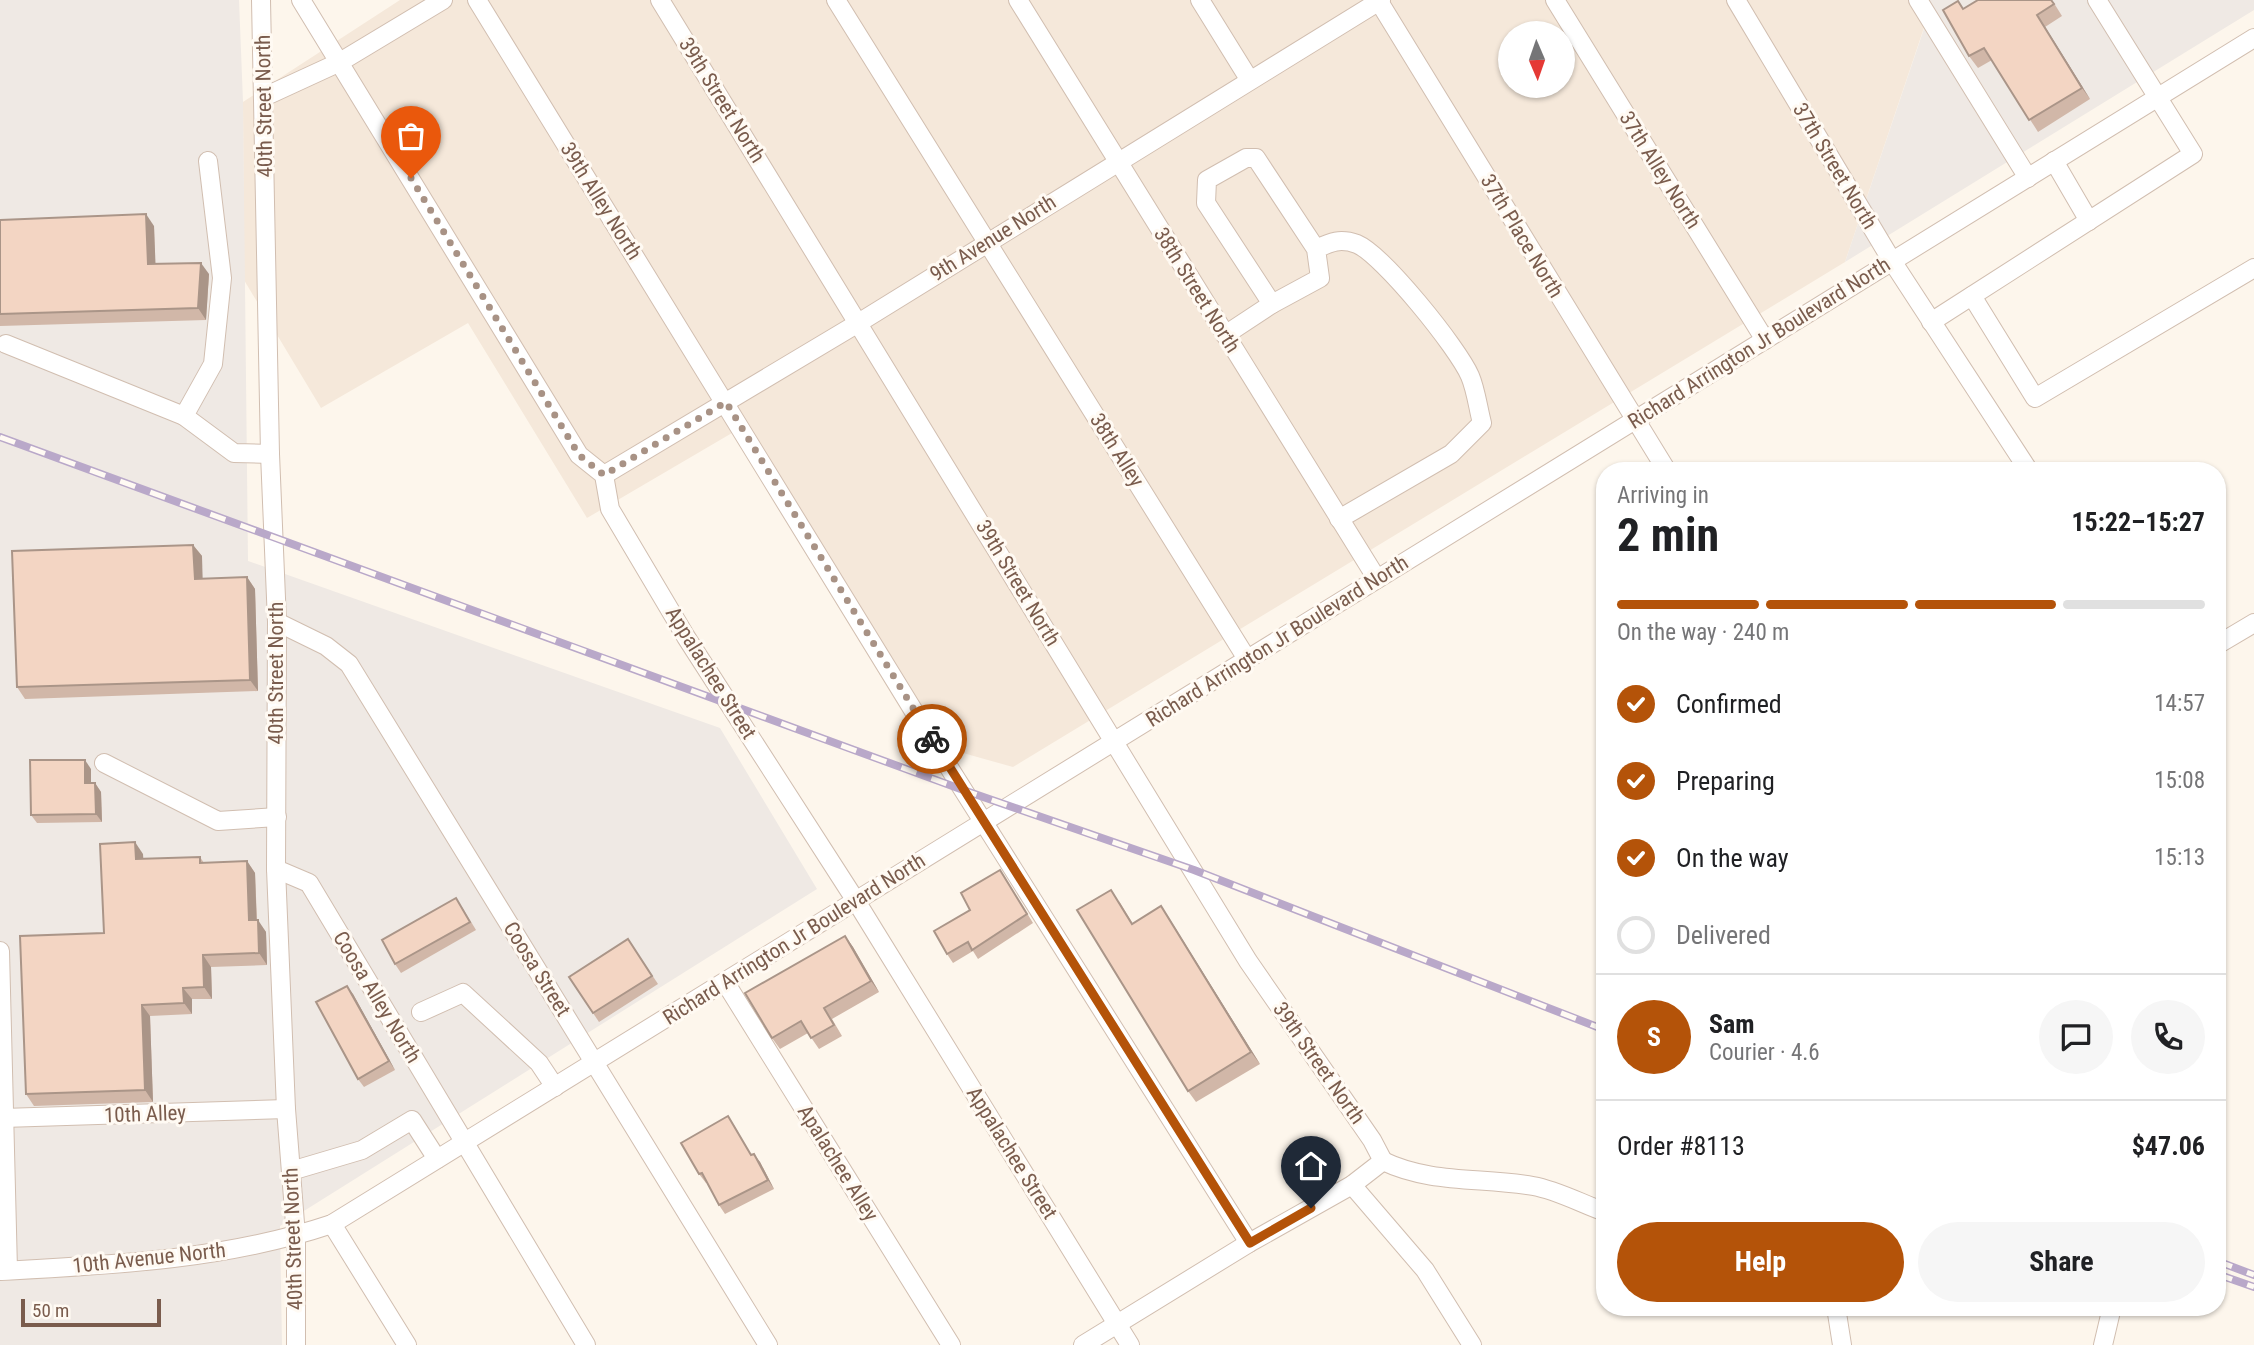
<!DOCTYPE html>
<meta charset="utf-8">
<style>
:root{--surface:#fff;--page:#f6f6f6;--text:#202124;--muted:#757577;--line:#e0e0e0;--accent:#b45309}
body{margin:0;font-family:"Roboto Condensed",sans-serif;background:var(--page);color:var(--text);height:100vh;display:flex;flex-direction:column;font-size:26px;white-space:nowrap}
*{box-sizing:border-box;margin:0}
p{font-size:23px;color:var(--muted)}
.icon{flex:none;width:38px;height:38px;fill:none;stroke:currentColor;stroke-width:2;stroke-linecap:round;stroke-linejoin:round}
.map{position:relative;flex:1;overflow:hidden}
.sheet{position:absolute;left:1596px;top:462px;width:630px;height:854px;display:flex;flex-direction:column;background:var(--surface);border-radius:28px;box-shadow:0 2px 5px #0004}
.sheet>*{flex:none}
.needle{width:46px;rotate:178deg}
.buttons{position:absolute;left:1498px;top:21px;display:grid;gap:14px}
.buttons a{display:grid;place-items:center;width:77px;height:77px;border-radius:50%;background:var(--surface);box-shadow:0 2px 5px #0004;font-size:35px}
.scale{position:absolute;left:21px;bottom:18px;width:140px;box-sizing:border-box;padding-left:7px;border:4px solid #7a5c4d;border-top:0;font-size:19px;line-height:24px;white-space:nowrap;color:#7a5c4d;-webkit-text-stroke:5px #fffaf3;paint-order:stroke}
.pin{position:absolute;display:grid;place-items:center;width:60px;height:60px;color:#fff;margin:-72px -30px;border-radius:50% 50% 50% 0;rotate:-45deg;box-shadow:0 0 7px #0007}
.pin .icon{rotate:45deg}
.courier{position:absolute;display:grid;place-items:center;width:70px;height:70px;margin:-35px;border:5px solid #b45309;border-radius:50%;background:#fff;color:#222;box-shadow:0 2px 9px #0007}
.head em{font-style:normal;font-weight:700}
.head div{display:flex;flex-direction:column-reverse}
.head{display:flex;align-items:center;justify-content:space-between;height:119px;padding:0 21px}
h1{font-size:46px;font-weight:700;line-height:52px}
.bar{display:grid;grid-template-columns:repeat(4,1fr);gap:10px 7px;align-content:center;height:84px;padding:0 21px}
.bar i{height:9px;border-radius:5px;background:var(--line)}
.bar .active{background:var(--accent)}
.bar p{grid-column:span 4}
.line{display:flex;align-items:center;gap:18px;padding:0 21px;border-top:2px solid var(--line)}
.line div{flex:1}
.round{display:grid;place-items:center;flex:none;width:74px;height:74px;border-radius:37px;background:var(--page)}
ol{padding:0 21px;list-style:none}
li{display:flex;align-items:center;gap:21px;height:77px}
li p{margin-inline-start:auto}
li .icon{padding:7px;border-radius:50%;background:var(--accent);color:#fff;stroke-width:4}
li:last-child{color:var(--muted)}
li i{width:38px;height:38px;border:4px solid var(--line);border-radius:50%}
.primary-button{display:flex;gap:14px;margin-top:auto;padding:14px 21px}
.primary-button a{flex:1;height:80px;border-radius:42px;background:var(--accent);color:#fff;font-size:28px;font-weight:700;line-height:80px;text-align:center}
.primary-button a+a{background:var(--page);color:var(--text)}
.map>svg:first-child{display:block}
</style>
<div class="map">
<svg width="2254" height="1345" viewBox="0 0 2254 1345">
<rect width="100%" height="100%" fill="#fdf6ec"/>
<!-- residential -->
<path fill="#f5e8da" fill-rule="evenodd" d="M400,0H1926L1931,7L1845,262L1013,767L920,741L732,433L587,518L468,323L321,408L244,280L243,102ZM1510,33H1563V86H1510Z"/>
<!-- industrial -->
<g fill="#efe9e4">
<path d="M0,0H239L243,102L248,561L720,728L817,889L280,1226L282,1345H0Z"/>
<path d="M1926,0H2254V10L1845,262L1931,8Z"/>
</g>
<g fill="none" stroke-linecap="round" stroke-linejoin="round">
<!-- minor casing -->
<g stroke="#d1beb0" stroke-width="20">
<g id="minor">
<path d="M261,0L270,454L277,622L276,869L286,1109L296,1236V1345"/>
<path d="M301,0L579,455L604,475L610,509L686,637L856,901L1130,1345"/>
<path d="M477,0L926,731L1249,1243"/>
<path d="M660,0L1248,961L1372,1140L1383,1161"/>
<path d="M836,0L1247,659"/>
<path d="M1018,0L1377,579"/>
<path d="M1200,0L1249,79"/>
<path d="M1378,0L1667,471"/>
<path d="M1555,0L1765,340"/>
<path d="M1736,0L1892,261L2029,471"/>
<path d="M1918,0L2028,178"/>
<path d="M264,97L340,62L443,0"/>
<path d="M2054,161L2089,221"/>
<path d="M1316,249L1320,278L1272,304L1206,203L1207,180L1246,158H1256L1316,249C1331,242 1340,238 1357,244C1383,255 1458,348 1470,376C1476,390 1478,408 1482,423L1451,454L1339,519"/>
<path d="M1972,296L2035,398L2254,268"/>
<path d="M1931,322L2193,154L2097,0"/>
<path d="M1225,335L1272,304"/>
<path d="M6,344L184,416L234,453L270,454"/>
<path d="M184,416L213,364L222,278L208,161"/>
<path d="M604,475L860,322L1381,0"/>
<path d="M277,622L326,646L349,664L768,1345"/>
<path d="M2217,645L2254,623"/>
<path d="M104,763L218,821L277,817"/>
<path d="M276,869L309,883L586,1345"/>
<path d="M0,951L8,1270"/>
<path d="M725,982L951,1345"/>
<path d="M421,1012L463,993L539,1063L555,1087"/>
<path d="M3,1118L286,1109"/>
<path d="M1383,1161C1430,1184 1483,1177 1533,1186C1557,1190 1582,1204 1605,1212"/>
<path d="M291,1171L362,1150L412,1120L437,1159"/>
<path d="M1352,1185L1425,1270L1472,1345"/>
<path d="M332,1224L407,1345"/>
<path d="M0,1271C112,1265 225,1260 332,1224L2254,38"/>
<path d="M1836,1307L1842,1345"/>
<path d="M1083,1345L1249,1243L1352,1185L1383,1161"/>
<path d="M2103,1345L2112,1307"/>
</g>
</g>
<!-- minor -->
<use href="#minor" stroke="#fff" stroke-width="18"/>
<!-- rail casing -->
<g stroke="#b9a8c9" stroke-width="8">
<g id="rail">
<path d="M0,437L966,791L1194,870L1605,1030"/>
<path d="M2217,1261L2254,1275"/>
<path d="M2217,1274L2254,1287"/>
</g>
</g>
<!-- rail -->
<use href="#rail" stroke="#fffaf3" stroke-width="5" stroke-dasharray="16" stroke-linecap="butt"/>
</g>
<!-- wall -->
<g fill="#d1b7a8">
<path d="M1978,0H2052L2062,16L2045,27L2090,99L2038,132L1992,60L1978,68L1969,56L1964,9Z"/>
<path d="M0,220L154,226L155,264L209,274L206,320L0,326Z"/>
<path d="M193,545L202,556V579L247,577L255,589L258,691L25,699L17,687Z"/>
<path d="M91,769V783H95L101,792L102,822L37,823L31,815Z"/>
<path d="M143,854V859L200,857L204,863L247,861L255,873L257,920L266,932L267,965L211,967L212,999H192V1014L150,1016L153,1102L34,1106L26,1094Z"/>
<path d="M1006,879L1033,923L978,959L973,951L953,963L947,954L970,910Z"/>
<path d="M1119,901L1133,924L1161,906L1260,1064L1196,1102L1188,1091Z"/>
<path d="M462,907L476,930L401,973L395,964Z"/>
<path d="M845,936L853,947L879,992L832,1019L842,1036L819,1049L808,1033L780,1049L772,1038Z"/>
<path d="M628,939L658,984L599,1022L569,977Z"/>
<path d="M353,994L395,1070L364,1087L358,1079Z"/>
<path d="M734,1125L751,1155L760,1162L774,1189L725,1214L719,1205L707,1182L706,1183L699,1174Z"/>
</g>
<!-- shaded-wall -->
<g fill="#aa9588">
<path d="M2037,15L2045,27L2090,99L2082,88Z"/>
<path d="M146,214L154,226L156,276L148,264Z"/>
<path d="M201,263L209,274L206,320L198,308Z"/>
<path d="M193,545L202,556L203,591L195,579Z"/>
<path d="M247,577L255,589L258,691L250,680Z"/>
<path d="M85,760L91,769V792L85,783Z"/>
<path d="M95,783L101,792L102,822L96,814Z"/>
<path d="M135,842L143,854L144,870L136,859Z"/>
<path d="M247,861L255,873L257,932L249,920Z"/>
<path d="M1161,906L1169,918L1260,1064L1251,1052Z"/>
<path d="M258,920L266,932L267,965L259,953Z"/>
<path d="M845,936L853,947L879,992L871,981Z"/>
<path d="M203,955L211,967L212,999L204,987Z"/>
<path d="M347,986L353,994L395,1070L389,1061Z"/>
<path d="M183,988L192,999V1014L184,1003Z"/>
<path d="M142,1005L150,1016L153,1102L145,1090Z"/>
<path d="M754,1154L760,1162L774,1189L768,1180Z"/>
</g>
<!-- building -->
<g fill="#f3d5c3" stroke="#aa9588" stroke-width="2">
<path d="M1978,0H2051L2054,4L2037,15L2082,88L2029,120L1984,48L1969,56L1943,10L1958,1L1963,9Z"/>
<path d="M146,214L148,264L201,263L198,308L0,314V220Z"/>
<path d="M193,545L195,579L247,577L250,680L17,687L12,551Z"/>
<path d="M30,760H85V783H95L96,814L31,815Z"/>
<path d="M135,842L136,859L200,857V863L247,861L249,920H258L259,953L203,955L204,987L183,988L184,1003L142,1005L145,1090L26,1094L20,936L104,933L100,844Z"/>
<path d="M1000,870L1027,914L972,950L968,942L947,954L934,931L970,910L961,893Z"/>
<path d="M1111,890L1132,924L1161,906L1251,1052L1188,1091L1077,910Z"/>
<path d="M456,898L470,922L395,964L382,940Z"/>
<path d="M845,936L871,981L824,1008L834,1025L811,1038L801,1021L772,1038L745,993Z"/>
<path d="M628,939L652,976L593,1013L569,977Z"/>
<path d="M347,986L389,1061L358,1079L316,1002Z"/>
<path d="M728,1116L751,1155L754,1154L768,1180L719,1205L702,1173L699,1174L681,1143Z"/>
</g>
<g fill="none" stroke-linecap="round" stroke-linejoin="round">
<!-- done -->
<path stroke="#a89285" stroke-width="7" stroke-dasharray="0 12.6" d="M411,178L579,455L604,475L726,402L932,739"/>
<!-- route -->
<path stroke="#b45309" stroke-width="9" d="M932,739L1250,1243L1311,1208"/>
</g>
<g text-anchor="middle" stroke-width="6" stroke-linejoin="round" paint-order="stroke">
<!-- street labels -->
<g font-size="21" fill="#7a5c4d" stroke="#fffaf3">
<text transform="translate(722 100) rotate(58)" y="7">39th Street North</text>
<text transform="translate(264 106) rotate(-91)" y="7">40th Street North</text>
<text transform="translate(1835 166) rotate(59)" y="7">37th Street North</text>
<text transform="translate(1660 170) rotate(58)" y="7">37th Alley North</text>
<text transform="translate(601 201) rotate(58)" y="7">39th Alley North</text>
<text transform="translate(1522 236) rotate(59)" y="7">37th Place North</text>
<text transform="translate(993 238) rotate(-32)" y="7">9th Avenue North</text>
<text transform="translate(1197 290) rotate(58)" y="7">38th Street North</text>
<text transform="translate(1759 343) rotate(-32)" y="7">Richard Arrington Jr Boulevard North</text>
<text transform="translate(1117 450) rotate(58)" y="7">38th Alley</text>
<text transform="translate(1018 583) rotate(59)" y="7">39th Street North</text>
<text transform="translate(1277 641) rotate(-32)" y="7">Richard Arrington Jr Boulevard North</text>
<text transform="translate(276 673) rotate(-90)" y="7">40th Street North</text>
<text transform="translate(711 673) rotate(58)" y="7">Appalachee Street</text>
<text transform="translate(794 939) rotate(-32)" y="7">Richard Arrington Jr Boulevard North</text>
<text transform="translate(537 969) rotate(58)" y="7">Coosa Street</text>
<text transform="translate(377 997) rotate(59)" y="7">Coosa Alley North</text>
<text transform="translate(1319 1063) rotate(55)" y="7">39th Street North</text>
<text transform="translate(145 1114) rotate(-2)" y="7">10th Alley</text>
<text transform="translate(1012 1153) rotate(58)" y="7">Appalachee Street</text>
<text transform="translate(838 1163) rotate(58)" y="7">Apalachee Alley</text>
<text transform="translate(293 1239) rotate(-92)" y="7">40th Street North</text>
<text transform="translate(149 1258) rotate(-6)" y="7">10th Avenue North</text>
</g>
</g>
</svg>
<div class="buttons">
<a><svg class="needle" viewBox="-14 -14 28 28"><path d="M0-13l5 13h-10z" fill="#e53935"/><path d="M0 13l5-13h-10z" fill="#757577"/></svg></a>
</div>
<div class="scale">50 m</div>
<div class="pin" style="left:411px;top:178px;background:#ea580c"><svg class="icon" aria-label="bag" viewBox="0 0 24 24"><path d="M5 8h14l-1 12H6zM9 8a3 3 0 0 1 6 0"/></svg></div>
<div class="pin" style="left:1311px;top:1208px;background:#1f2937"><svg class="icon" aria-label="home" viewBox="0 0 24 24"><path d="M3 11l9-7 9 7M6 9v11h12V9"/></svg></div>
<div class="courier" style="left:932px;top:739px"><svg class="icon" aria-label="bike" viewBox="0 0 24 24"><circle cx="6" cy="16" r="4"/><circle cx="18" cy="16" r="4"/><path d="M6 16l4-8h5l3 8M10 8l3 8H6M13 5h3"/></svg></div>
<section class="sheet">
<div class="head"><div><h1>2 min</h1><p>Arriving in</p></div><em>15:22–15:27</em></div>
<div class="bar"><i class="active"></i><i class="active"></i><i class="active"></i><i></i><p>On the way · 240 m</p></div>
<ol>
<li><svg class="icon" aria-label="check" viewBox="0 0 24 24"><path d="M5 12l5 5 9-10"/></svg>Confirmed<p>14:57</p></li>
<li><svg class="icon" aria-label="check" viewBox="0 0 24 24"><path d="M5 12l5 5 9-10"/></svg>Preparing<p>15:08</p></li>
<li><svg class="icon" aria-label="check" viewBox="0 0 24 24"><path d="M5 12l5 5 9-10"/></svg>On the way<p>15:13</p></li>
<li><i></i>Delivered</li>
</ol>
<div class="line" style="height:126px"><b class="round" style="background:var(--accent);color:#fff">S</b><div><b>Sam</b><p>Courier · 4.6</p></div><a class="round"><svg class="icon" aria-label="chat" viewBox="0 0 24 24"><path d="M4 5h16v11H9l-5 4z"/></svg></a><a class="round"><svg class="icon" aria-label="phone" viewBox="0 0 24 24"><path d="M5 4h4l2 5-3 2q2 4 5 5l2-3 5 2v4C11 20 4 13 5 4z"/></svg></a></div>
<div class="line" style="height:91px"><div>Order #8113</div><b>$47.06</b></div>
<div class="primary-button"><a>Help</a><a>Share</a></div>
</section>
</div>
